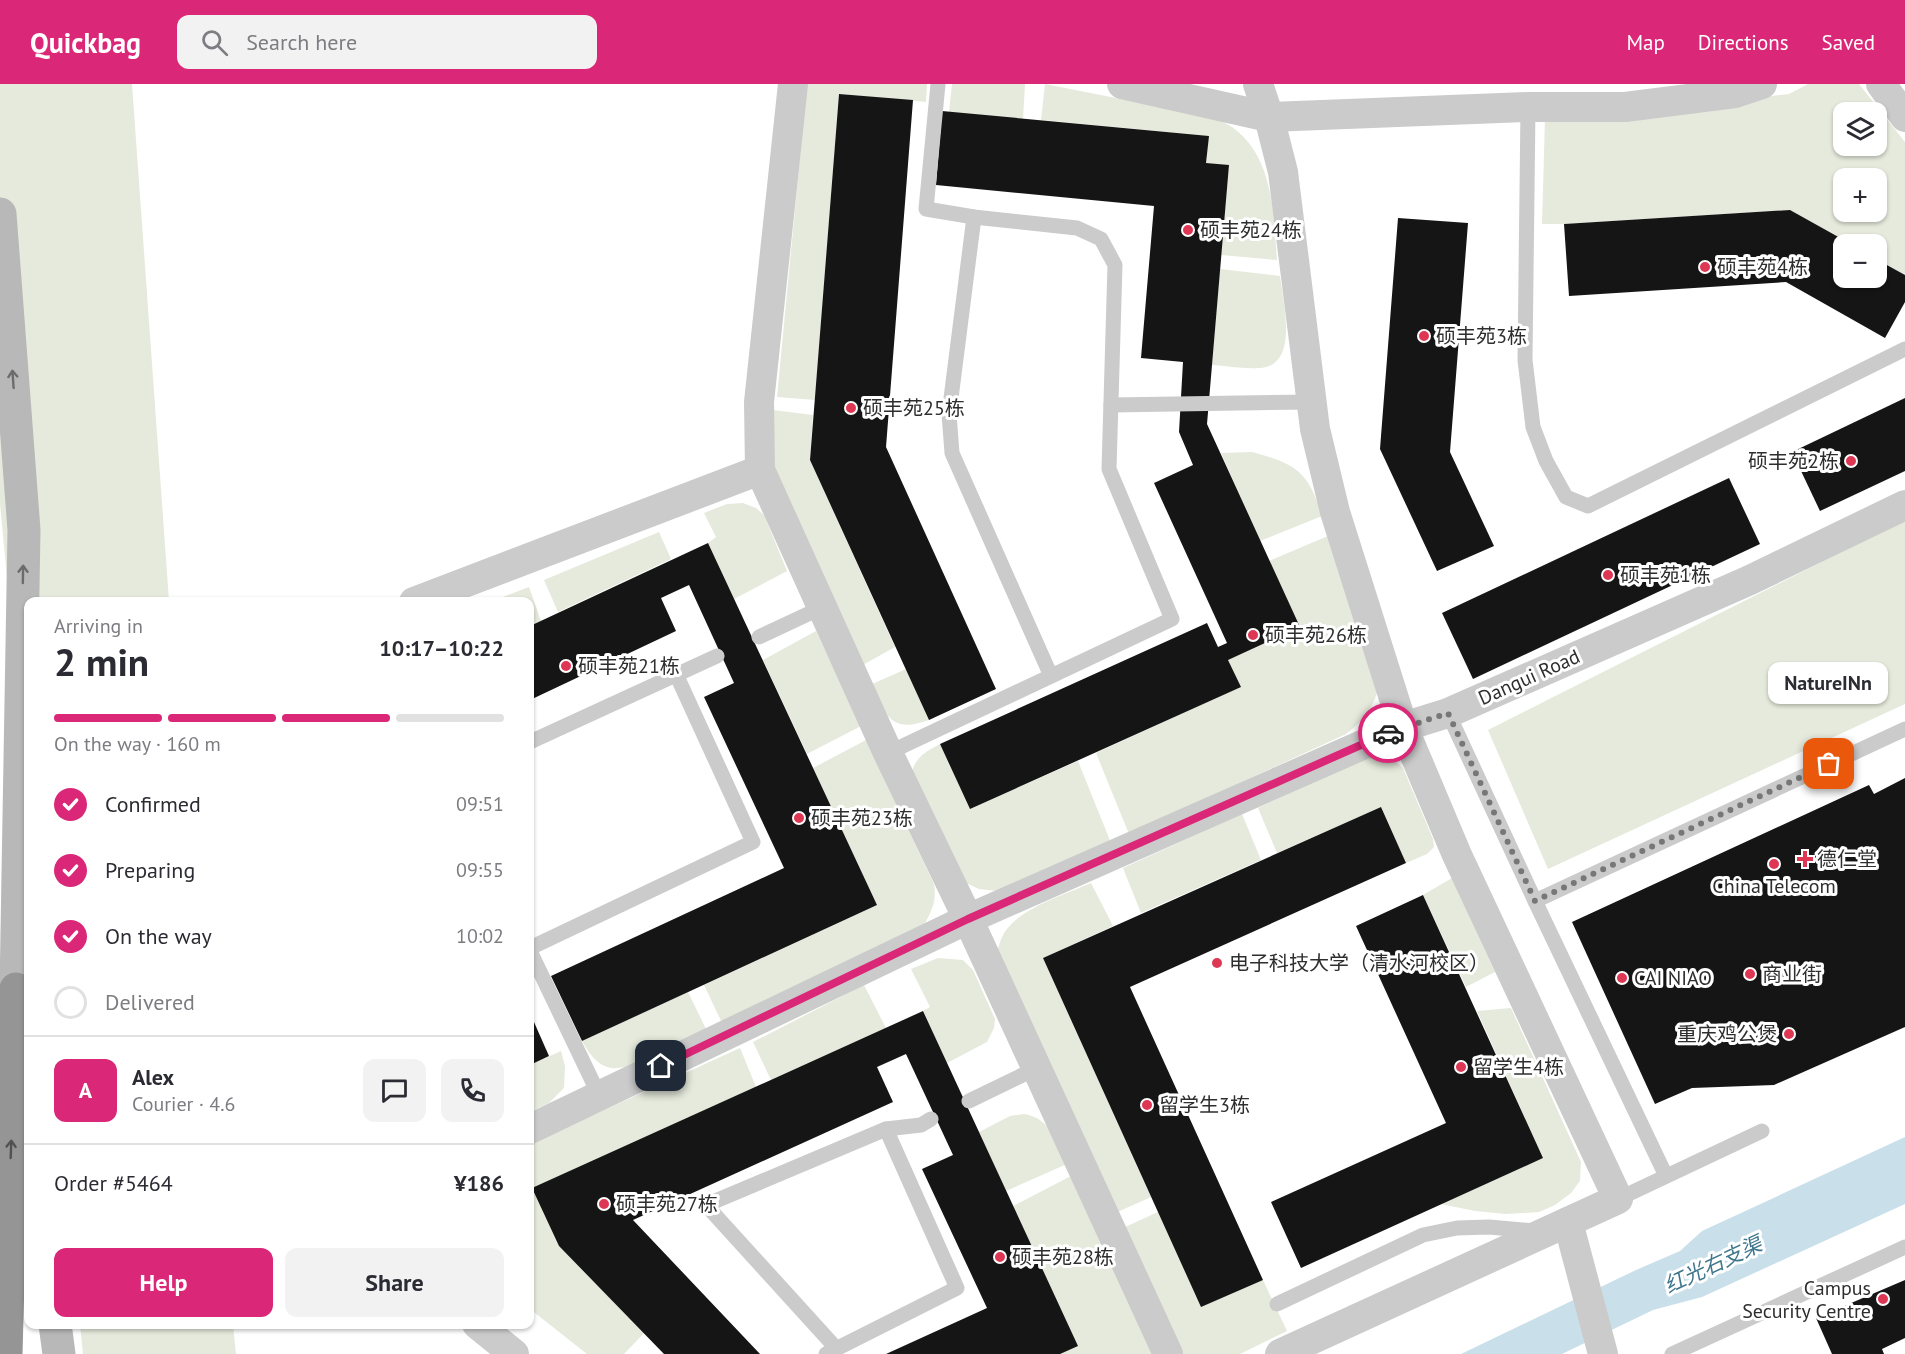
<!DOCTYPE html>
<meta charset="utf-8">
<style>
:root{--surface:#fff;--page:#f2f2f3;--text:#2b2b33;--muted:#7c7c81;--line:#e1e1e2;--accent:#db2777}
body{margin:0;font-family:"PT Sans","Noto Sans SC",sans-serif;background:var(--page);color:var(--text);height:100vh;display:flex;flex-direction:column;font-size:22px;white-space:nowrap}
*{box-sizing:border-box;margin:0}
p{font-size:20px;color:var(--muted)}
.icon{flex:none;width:33px;height:33px;fill:none;stroke:currentColor;stroke-width:2;stroke-linecap:round;stroke-linejoin:round}
.map{position:relative;flex:1;overflow:hidden}
.sheet{position:absolute;left:24px;top:513px;width:510px;height:732px;display:flex;flex-direction:column;background:var(--surface);border-radius:12px;box-shadow:0 2px 4px #0004}
.sheet>*{flex:none}
.fabs{position:absolute;left:1833px;top:18px;display:grid;gap:12px}
.fabs a{display:grid;place-items:center;width:54px;height:54px;border-radius:12px;background:var(--surface);box-shadow:0 2px 4px #0004;font-size:30px}
.pin{position:absolute;display:grid;place-items:center;width:51px;height:51px;color:#fff;margin:-26px;border-radius:12px;box-shadow:0 3px 9px #0006}
.courier{position:absolute;display:grid;place-items:center;width:60px;height:60px;margin:-30px;border:4px solid #db2777;border-radius:50%;background:#fff;color:#222;box-shadow:0 2px 8px #0007}
.bubble{position:absolute;height:42px;border-radius:12px;background:var(--surface);box-shadow:0 2px 4px #0004;font-size:20px;font-weight:700;line-height:42px;text-align:center}
.overview em{font-style:normal;font-weight:700}
.overview div{display:flex;flex-direction:column-reverse}
.overview{display:flex;align-items:center;justify-content:space-between;height:102px;padding:0 30px}
h1{font-size:39px;font-weight:700;line-height:45px}
.bar{display:grid;grid-template-columns:repeat(4,1fr);gap:9px 6px;align-content:center;height:72px;padding:0 30px}
.bar i{height:8px;border-radius:4px;background:var(--line)}
.bar .on{background:var(--accent)}
.bar p{grid-column:span 4}
.line{display:flex;align-items:center;gap:15px;padding:0 30px;border-top:2px solid var(--line)}
.line div{flex:1}
.round{display:grid;place-items:center;flex:none;width:63px;height:63px;border-radius:12px;background:var(--page)}
ol{padding:0 30px;list-style:none}
li{display:flex;align-items:center;gap:18px;height:66px}
li p{margin-inline-start:auto}
li .icon{padding:6px;border-radius:50%;background:var(--accent);color:#fff;stroke-width:4}
li:last-child{color:var(--muted)}
li i{width:33px;height:33px;border:3px solid var(--line);border-radius:50%}
.primary-button{display:flex;gap:12px;margin-top:auto;padding:12px 30px}
.primary-button a{flex:1;height:69px;border-radius:12px;background:var(--accent);color:#fff;font-size:24px;font-weight:700;line-height:69px;text-align:center}
.primary-button a+a{background:var(--page);color:var(--text)}
header{display:flex;align-items:center;gap:36px;box-sizing:border-box;height:84px;padding:0 30px;background:var(--accent);color:#fff}
header strong{font-size:28px}
nav{display:flex;gap:33px;margin-inline-start:auto;font-size:21px}
.search{width:420px;height:54px;background:var(--page);display:flex;align-items:center;gap:15px;box-sizing:border-box;padding:0 21px;border-radius:12px;color:var(--muted);font-size:22px}
.map>svg:first-child{display:block}
</style>
<header>
<strong>Quickbag</strong>
<div class="search"><svg class="icon" aria-label="search" viewBox="0 0 24 24"><circle cx="10" cy="10" r="6"/><path d="M15 15l6 6"/></svg>Search here</div>
<nav><a>Map</a><a>Directions</a><a>Saved</a></nav>
</header>
<div class="map">
<svg width="1905" height="1270" viewBox="0 0 1905 1270">
<rect width="100%" height="100%" fill="#fff"/>
<!-- green -->
<g fill="#e5eadc" fill-rule="evenodd">
<path d="M0,0H132L169,517L28,518V713L0,420Z"/>
<path d="M807,0H927L926,18L839,10L815,316L777,313Z"/>
<path d="M952,0H1025L1023,35L949,28Z"/>
<path d="M1045,0L1212,33C1273,55 1273,122 1277,176L1221,171L1229,82L1206,79L1208,52L1041,36Z"/>
<path d="M1808,0H1859L1905,58V191L1877,175L1876,160H1851L1790,126L1564,140H1542L1545,34L1632,28L1789,10ZM1844,28H1876V62H1844ZM1844,94H1876V128H1844Z"/>
<path d="M1220,185L1280,192C1283,218 1300,283 1259,284C1243,285 1227,282 1212,281Z"/>
<path d="M773,326L813,331L810,376L895,563L861,582L772,381Z"/>
<path d="M1252,368C1296,380 1308,387 1322,432L1260,457L1221,369Z"/>
<path d="M743,419L756,424L764,431L787,487L734,515L708,459L716,453L704,429L727,420Z"/>
<path d="M1905,436V620L1548,785L1488,646Z"/>
<path d="M659,448L671,475L558,528L544,496Z"/>
<path d="M1328,452L1377,609C1371,627 1361,639 1346,650L1129,750L1096,669L1240,603L1228,576L1269,477Z"/>
<path d="M529,503L541,537L530,542V518L492,517Z"/>
<path d="M816,547L861,642L807,670L763,576Z"/>
<path d="M906,585L929,636C890,650 887,631 870,601Z"/>
<path d="M866,656L934,800C937,816 932,827 924,841L722,939L704,901L877,821L813,684Z"/>
<path d="M940,660L970,725L1078,677L1111,759L998,807L979,805L964,798L911,691C915,673 925,668 940,660Z"/>
<path d="M1370,673L1395,677L1403,684L1433,755L1434,763L1427,770L1406,779L1381,723L1277,769L1258,724L1359,676Z"/>
<path d="M1242,730L1261,776L1141,829L1123,784Z"/>
<path d="M1452,794L1495,888L1466,903L1423,811Z"/>
<path d="M1091,799L1113,842L1043,874L1151,1113L1113,1130L996,871C999,862 1001,852 1007,845C1024,823 1066,810 1091,799Z"/>
<path d="M938,874L963,876L973,886L995,935L994,944L987,958L947,979L923,927L930,923L911,885Z"/>
<path d="M864,901L886,944L771,996L753,958Z"/>
<path d="M688,908L706,945C685,955 633,987 612,984C597,982 589,969 582,957Z"/>
<path d="M1511,924L1581,1078L1580,1097L1571,1109L1555,1121L1539,1128L1506,1130L1475,1127L1441,1120L1543,1074L1477,927Z"/>
<path d="M740,964L756,1003L559,1162L644,1249L624,1270H587L530,1225V1060Z"/>
<path d="M561,967L565,982L564,1004L549,1019L530,1028V981Z"/>
<path d="M1024,1030C1051,1034 1056,1058 1067,1080L1006,1107L979,1048L1010,1032Z"/>
<path d="M1073,1091L1152,1270H1060L1013,1122Z"/>
<path d="M1158,1128L1263,1196L1287,1247L1240,1270H1181L1123,1144Z"/>
<path d="M80,1241H233L236,1270H83Z"/>
</g>
<!-- water -->
<path fill="#c9e0ea" d="M1905,1053V1120L1702,1213L1653,1226L1562,1270H1461L1636,1186L1680,1167L1702,1147Z"/>
<!-- building -->
<g fill="#151515">
<path d="M839,10L913,16L886,363L996,605L929,636L810,376Z"/>
<path d="M942,27L1209,52L1206,79L1229,81L1207,340L1300,543L1228,576L1241,603L970,725L940,660L1207,539L1218,563L1227,559L1154,399L1193,381L1179,348L1183,278L1141,274L1154,122L936,101Z"/>
<path d="M1790,126L1851,160H1844V194H1876V175L1905,191V218L1885,254L1786,198L1569,212L1564,140Z"/>
<path d="M1398,134L1468,139L1450,368L1494,462L1437,487L1380,365Z"/>
<path d="M1905,314V387L1820,427L1792,368Z"/>
<path d="M1729,394L1760,460L1473,595L1442,529Z"/>
<path d="M708,459L877,821L582,957L551,892L784,784L704,613L734,599L689,501L661,514L676,547L530,616V542Z"/>
<path d="M1905,694V943L1774,1001L1692,1004L1655,1020L1572,838L1869,701L1874,710Z"/>
<path d="M1381,723L1406,779L1130,903L1263,1196L1201,1223L1043,874Z"/>
<path d="M1423,811L1543,1074L1301,1184L1271,1118L1446,1039L1356,842Z"/>
<path d="M923,927L1078,1262L1060,1270H886L987,1224L922,1085L953,1071L906,970L877,983L893,1018L633,1136L760,1270H664L559,1162L532,1104Z"/>
<path d="M530,929L549,972L530,981Z"/>
<path d="M1905,1196V1254L1882,1265L1884,1270H1832L1816,1234Z"/>
</g>
<g fill="none" stroke-linecap="round" stroke-linejoin="round">
<!-- service -->
<g stroke="#cbcbcb" stroke-width="15">
<path d="M1528,23L1525,276L1533,343L1546,377L1566,413L1588,422L1905,265"/>
<path d="M974,133L949,330L952,369L1051,592"/>
<path d="M1111,321L1311,318"/>
<path d="M759,553L823,523"/>
<path d="M1448,629L1535,817L1666,1092"/>
<path d="M530,658L717,572"/>
<path d="M888,669L1172,535L1109,385L1115,181L1101,155L1077,144L974,133L926,125L938,0"/>
<path d="M1535,817L1905,645"/>
<path d="M530,864L753,758L676,590"/>
<path d="M530,867L599,1011"/>
<path d="M969,1017L1037,984"/>
<path d="M1618,1115L1762,1047"/>
<path d="M1277,1220L1423,1151L1457,1144L1489,1143L1534,1147"/>
<path d="M836,1264L706,1121L886,1045L921,1041L931,1035"/>
<path d="M826,1270L957,1204L886,1045"/>
<path d="M1672,1270L1905,1163"/>
</g>
<!-- minor -->
<g stroke="#cbcbcb" stroke-width="30">
<path d="M793,0L759,318L760,386L888,669L968,835L1168,1270"/>
<path d="M1122,0L1269,33L1528,23H1625L1735,9L1762,0"/>
<path d="M1258,0L1269,33L1283,88L1315,345L1335,428L1403,643L1457,771L1618,1115L1280,1270"/>
<path d="M1881,0L1905,33"/>
<path d="M414,518L760,386"/>
<path d="M530,1045L968,835L1403,643L1448,629L1750,496L1905,421"/>
<path d="M1568,1138L1603,1270"/>
<path d="M477,1240L514,1270"/>
</g>
<!-- secondary -->
<g stroke="#b8b8b8" stroke-width="33">
<path d="M0,130L24,446L16,905"/>
<path d="M55,1240L59,1270"/>
</g>
<!-- motorway -->
<path stroke="#959595" stroke-width="33" d="M6,1270L16,905"/>
</g>
<!-- one-way arrows -->
<defs><path id="oneway-shaft" d="M-6 0H5M1.5-3L5.5 0L1.5 3" fill="none" stroke-width="1.6" stroke-linecap="round" stroke-linejoin="round" transform="scale(1.5)"/></defs>
<g stroke="#6c6c6c">
<use href="#oneway-shaft" transform="translate(13 295) rotate(-94)"/>
<use href="#oneway-shaft" transform="translate(23 490) rotate(-89)"/>
</g>
<use stroke="#525252" href="#oneway-shaft" transform="translate(11 1065) rotate(-88)"/>
<g fill="none" stroke-linecap="round" stroke-linejoin="round">
<!-- done -->
<path stroke="#777" stroke-width="6" stroke-dasharray="0 10.8" d="M1388,649L1448,629L1535,817L1829,680"/>
<!-- route -->
<path stroke="#db2777" stroke-width="8" d="M661,982L968,835L1388,649"/>
</g>
<!-- markers -->
<g fill="#dd3754" stroke="#fff" stroke-width="2">
<circle cx="1188" cy="146" r="6"/>
<circle cx="1705" cy="183" r="6"/>
<circle cx="1424" cy="252" r="6"/>
<circle cx="851" cy="324" r="6"/>
<circle cx="1851" cy="377" r="6"/>
<circle cx="1608" cy="491" r="6"/>
<circle cx="1253" cy="551" r="6"/>
<circle cx="566" cy="582" r="6"/>
<circle cx="799" cy="734" r="6"/>
<path d="M1802 766h6v6h6v6h-6v6h-6v-6h-6v-6h6z"/>
<circle cx="1774" cy="780" r="6"/>
<circle cx="1217" cy="879" r="6"/>
<circle cx="1750" cy="890" r="6"/>
<circle cx="1622" cy="894" r="6"/>
<circle cx="1789" cy="950" r="6"/>
<circle cx="1461" cy="983" r="6"/>
<circle cx="1147" cy="1021" r="6"/>
<circle cx="604" cy="1120" r="6"/>
<circle cx="1000" cy="1173" r="6"/>
<circle cx="1883" cy="1215" r="6"/>
</g>
<g text-anchor="middle" stroke-width="6" stroke-linejoin="round" paint-order="stroke">
<!-- poi labels -->
<g font-size="20" fill="#2e2e2e" stroke="#fff" text-anchor="start">
<text x="1200" y="153">硕丰苑24栋</text>
<text x="1717" y="190">硕丰苑4栋</text>
<text x="1436" y="259">硕丰苑3栋</text>
<text x="863" y="331">硕丰苑25栋</text>
<text x="1839" y="384" text-anchor="end">硕丰苑2栋</text>
<text x="1620" y="498">硕丰苑1栋</text>
<text x="1265" y="558">硕丰苑26栋</text>
<text x="578" y="589">硕丰苑21栋</text>
<text x="811" y="741">硕丰苑23栋</text>
<text x="1817" y="782">德仁堂</text>
<text x="1774" y="809" text-anchor="middle">China Telecom</text>
<text x="1229" y="886">电子科技大学（清水河校区）</text>
<text x="1762" y="897">商业街</text>
<text x="1634" y="901">CAI NIAO</text>
<text x="1777" y="957" text-anchor="end">重庆鸡公煲</text>
<text x="1473" y="990">留学生4栋</text>
<text x="1159" y="1028">留学生3栋</text>
<text x="616" y="1127">硕丰苑27栋</text>
<text x="1012" y="1180">硕丰苑28栋</text>
<text x="1871" y="1211" text-anchor="end">Campus<tspan x="1871" dy="23">Security Centre</tspan></text>
</g>
<!-- street labels -->
<g font-size="20" fill="#2e2e2e" stroke="#fff">
<text transform="translate(1529 593) rotate(-24)" y="7">Dangui Road</text>
</g>
<!-- water labels -->
<g font-size="21" font-style="italic" fill="#3f768c" stroke="#fff">
<text transform="translate(1713 1181) rotate(-25)" y="7">红光右支渠</text>
</g>
</g>
</svg>
<div class="fabs">
<a><svg class="icon" aria-label="layers" viewBox="0 0 24 24"><path d="M12 4l9 5-9 5-9-5zM3 14l9 5 9-5"/></svg></a>
<a>+</a>
<a>−</a>
</div>
<div class="pin" style="left:1829px;top:680px;background:#ea580c"><svg class="icon" aria-label="bag" viewBox="0 0 24 24"><path d="M5 8h14l-1 12H6zM9 8a3 3 0 0 1 6 0"/></svg></div>
<div class="pin" style="left:661px;top:982px;background:#1f2937"><svg class="icon" aria-label="home" viewBox="0 0 24 24"><path d="M3 11l9-7 9 7M6 9v11h12V9"/></svg></div>
<div class="courier" style="left:1388px;top:649px"><svg class="icon" aria-label="car" viewBox="0 0 24 24"><path d="M5 17H2v-5l4-1 3-4h7l3 4 3 1v5h-3M9 17h6M6 11h13"/><circle cx="7" cy="17" r="2"/><circle cx="17" cy="17" r="2"/></svg></div>
<div class="bubble" style="left:1768px;top:578px;width:120px">NatureINn</div>
<section class="sheet">
<div class="overview"><div><h1>2 min</h1><p>Arriving in</p></div><em>10:17–10:22</em></div>
<div class="bar"><i class="on"></i><i class="on"></i><i class="on"></i><i></i><p>On the way · 160 m</p></div>
<ol>
<li><svg class="icon" aria-label="check" viewBox="0 0 24 24"><path d="M5 12l5 5 9-10"/></svg>Confirmed<p>09:51</p></li>
<li><svg class="icon" aria-label="check" viewBox="0 0 24 24"><path d="M5 12l5 5 9-10"/></svg>Preparing<p>09:55</p></li>
<li><svg class="icon" aria-label="check" viewBox="0 0 24 24"><path d="M5 12l5 5 9-10"/></svg>On the way<p>10:02</p></li>
<li><i></i>Delivered</li>
</ol>
<div class="line" style="height:108px"><b class="round" style="background:var(--accent);color:#fff">A</b><div><b>Alex</b><p>Courier · 4.6</p></div><a class="round"><svg class="icon" aria-label="chat" viewBox="0 0 24 24"><path d="M4 5h16v11H9l-5 4z"/></svg></a><a class="round"><svg class="icon" aria-label="phone" viewBox="0 0 24 24"><path d="M5 4h4l2 5-3 2q2 4 5 5l2-3 5 2v4C11 20 4 13 5 4z"/></svg></a></div>
<div class="line" style="height:78px"><div>Order #5464</div><b>¥186</b></div>
<div class="primary-button"><a>Help</a><a>Share</a></div>
</section>
</div>
